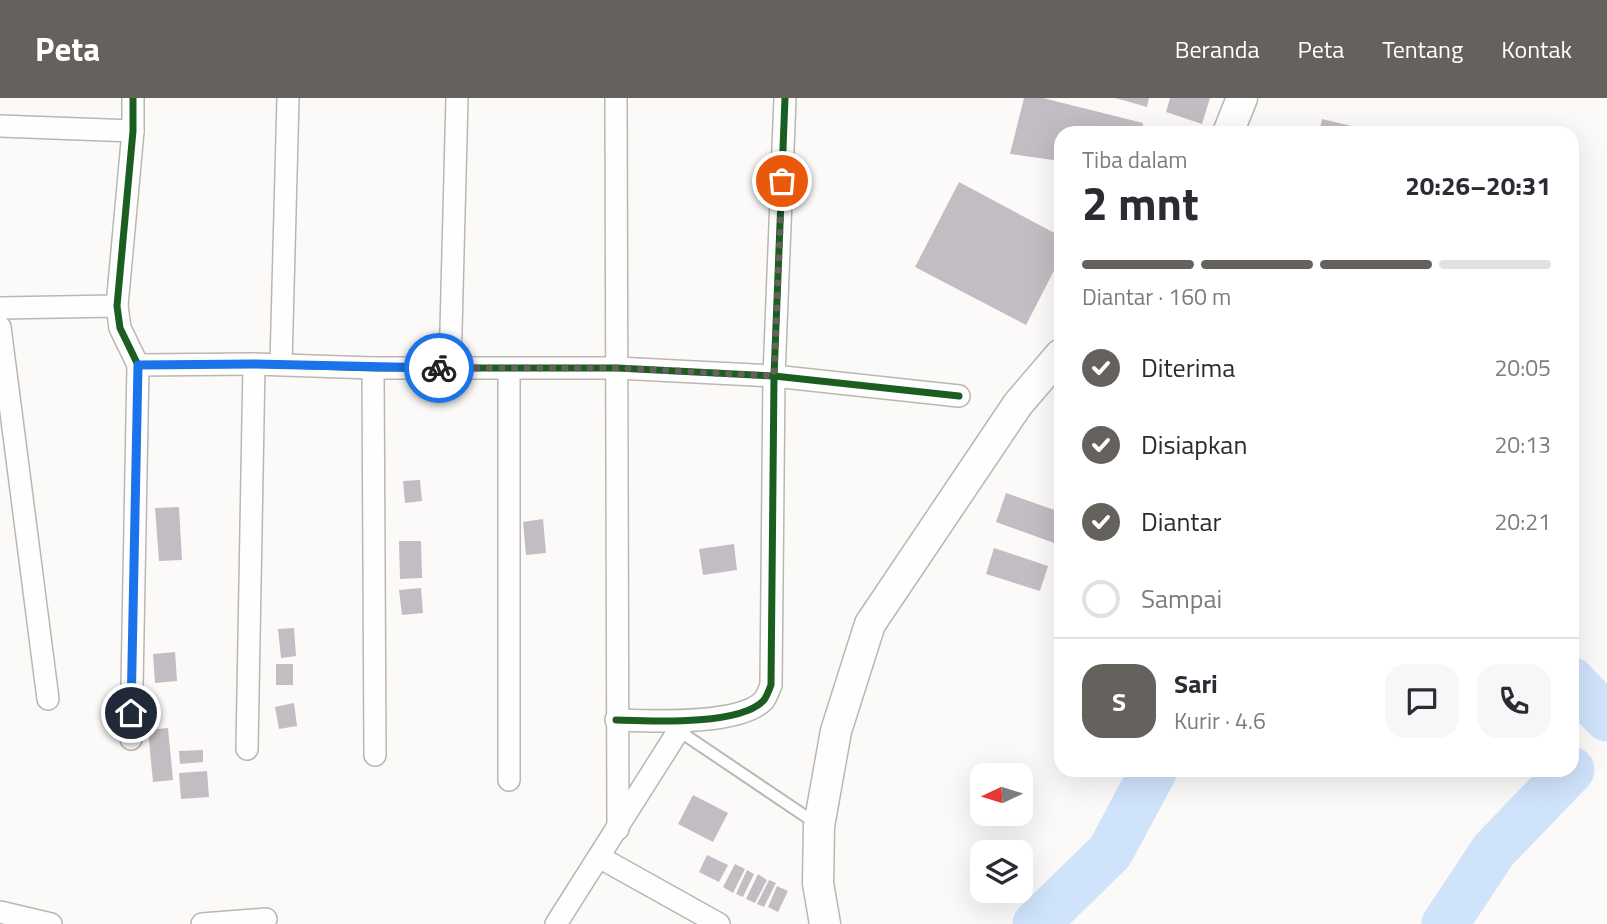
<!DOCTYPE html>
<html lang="id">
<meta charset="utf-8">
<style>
:root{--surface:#fff;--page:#f7f7f7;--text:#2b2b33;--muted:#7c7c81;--line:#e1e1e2;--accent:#65615d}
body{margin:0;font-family:"Titillium Web",sans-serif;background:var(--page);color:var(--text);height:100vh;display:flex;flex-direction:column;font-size:26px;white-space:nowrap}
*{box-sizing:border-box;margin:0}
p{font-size:23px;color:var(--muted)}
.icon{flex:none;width:38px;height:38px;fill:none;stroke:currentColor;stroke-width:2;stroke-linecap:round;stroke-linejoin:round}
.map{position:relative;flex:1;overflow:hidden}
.panel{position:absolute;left:1054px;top:28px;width:525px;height:651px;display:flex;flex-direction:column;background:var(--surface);border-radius:21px;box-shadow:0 7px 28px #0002}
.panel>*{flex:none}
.needle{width:46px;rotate:266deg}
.fabs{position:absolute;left:970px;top:665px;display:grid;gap:14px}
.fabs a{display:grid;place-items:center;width:63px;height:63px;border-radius:14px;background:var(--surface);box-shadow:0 7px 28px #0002;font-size:35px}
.pin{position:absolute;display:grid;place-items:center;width:60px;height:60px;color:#fff;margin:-30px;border:4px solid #fff;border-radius:50%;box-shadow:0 2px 7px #0007}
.courier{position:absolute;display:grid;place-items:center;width:70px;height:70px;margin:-35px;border:5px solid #1a73e8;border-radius:50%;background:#fff;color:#222;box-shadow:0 2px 9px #0007}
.summary em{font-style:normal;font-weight:700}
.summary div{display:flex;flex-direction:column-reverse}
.summary{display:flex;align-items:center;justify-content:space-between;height:119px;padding:0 28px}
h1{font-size:46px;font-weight:700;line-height:52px}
.bar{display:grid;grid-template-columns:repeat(4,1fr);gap:10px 7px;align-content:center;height:84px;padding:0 28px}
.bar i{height:9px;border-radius:5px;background:var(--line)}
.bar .on{background:var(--accent)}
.bar p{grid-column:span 4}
.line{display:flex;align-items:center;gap:18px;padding:0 28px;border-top:2px solid var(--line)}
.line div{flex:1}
.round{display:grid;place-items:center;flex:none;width:74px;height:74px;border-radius:21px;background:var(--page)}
ol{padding:0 28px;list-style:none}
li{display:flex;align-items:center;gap:21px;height:77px}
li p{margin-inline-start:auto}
li .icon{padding:7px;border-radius:50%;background:var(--accent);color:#fff;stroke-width:4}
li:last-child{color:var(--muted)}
li i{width:38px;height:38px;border:4px solid var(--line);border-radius:50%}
header{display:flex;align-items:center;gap:42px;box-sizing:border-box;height:98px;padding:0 35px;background:var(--accent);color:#fff}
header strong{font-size:33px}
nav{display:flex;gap:38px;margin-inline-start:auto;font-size:24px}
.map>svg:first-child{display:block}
</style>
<header>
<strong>Peta</strong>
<nav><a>Beranda</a><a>Peta</a><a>Tentang</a><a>Kontak</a></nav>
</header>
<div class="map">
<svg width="1607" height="826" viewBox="0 0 1607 826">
<rect width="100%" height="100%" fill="#fcfaf8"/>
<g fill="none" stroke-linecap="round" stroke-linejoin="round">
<!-- river -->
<g stroke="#cfe3fb" stroke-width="47">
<path d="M1572,583L1607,620"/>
<path d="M1036,826L1110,754L1154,672"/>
<path d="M1445,826L1494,752L1571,672"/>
</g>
</g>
<!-- building -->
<g fill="#c3bcc3">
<path d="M1024,0H1043L1143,25L1142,35H1060V63L1010,56Z"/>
<path d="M1115,0H1149L1147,9Z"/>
<path d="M1170,0H1210L1202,26L1166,14Z"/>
<path d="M1322,21L1377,34V35H1319Z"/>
<path d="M959,84L1060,138V161L1026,227L915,169Z"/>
<path d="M420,382L422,403L405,405L403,383Z"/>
<path d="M1006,395L1060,414V447L996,424Z"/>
<path d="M179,409L182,462L159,463L155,410Z"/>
<path d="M543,421L546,455L526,457L523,424Z"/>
<path d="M399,443H421L422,480L400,481Z"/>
<path d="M734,446L737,472L703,477L699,451Z"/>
<path d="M994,450L1048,468L1040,493L986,476Z"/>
<path d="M421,490L423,515L402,517L399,492Z"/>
<path d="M294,530L296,558L281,560L278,531Z"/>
<path d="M175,554L177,583L155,585L153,556Z"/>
<rect x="276" y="566" width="17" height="21"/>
<path d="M294,605L297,628L279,631L275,609Z"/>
<path d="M168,630L173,682L153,684L148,632Z"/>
<path d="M203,652V664L180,666L179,653Z"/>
<path d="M207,673L209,699L181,701L179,675Z"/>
<path d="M693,697L728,715L713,744L678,726Z"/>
<path d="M707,757L728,767L719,784L699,774Z"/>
<path d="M735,766L745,771L733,795L723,789Z"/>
<path d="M747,772L754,776L743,799L736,796Z"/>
<path d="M758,776L767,782L755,805L746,801Z"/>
<path d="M769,782L776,785L764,809L757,806Z"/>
<path d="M777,788L788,793L778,814L768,809Z"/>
</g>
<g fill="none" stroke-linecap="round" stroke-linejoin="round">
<!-- service casing -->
<g stroke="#bab7b2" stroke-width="14">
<path id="service" d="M679,633L817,726"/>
</g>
<!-- minor casing -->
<g stroke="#bab7b2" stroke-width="24">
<g id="minor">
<path d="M133,0V33L117,208L120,230L138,267L254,266L373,270H617L774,278L959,298"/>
<path d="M616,0L618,731"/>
<path d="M0,28L133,33"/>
<path d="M0,210L117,208"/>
<path d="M0,229L48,601"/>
<path d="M281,266L288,0"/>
<path d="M373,270L375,657"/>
<path d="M450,270L457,0"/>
<path d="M616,622C649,623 741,628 764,602C767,598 769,592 771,587L774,278L785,0"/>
<path d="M131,641L138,267"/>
<path d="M247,651L254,266"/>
<path d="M509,682V271"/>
<path d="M599,759L719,826"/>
<path d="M0,814L51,826"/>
<path d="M202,826L266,821"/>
<path d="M556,826L684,624"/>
</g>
</g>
<!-- secondary casing -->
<g stroke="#bab7b2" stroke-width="33">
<g id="secondary">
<path d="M1228,35L1242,0"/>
<path d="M825,826L818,785L819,728L836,633L870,526L1018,306L1060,257"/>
</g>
</g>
<!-- service -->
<use href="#service" stroke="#fffefe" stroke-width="10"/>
<!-- minor -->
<use href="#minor" stroke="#fffefe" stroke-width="21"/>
<!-- secondary -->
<use href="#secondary" stroke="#fffefe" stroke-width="30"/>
<!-- cycleway casing -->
<g stroke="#fff" stroke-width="11">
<g id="cycleway">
<path d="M133,0V33L117,208L120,230L138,267L254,266L373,270H617L774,278L959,298"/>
<path d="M616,622C649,623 741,628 764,602C767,598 769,592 771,587L774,278L785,0"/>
</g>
</g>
<!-- cycleway -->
<use href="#cycleway" stroke="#1b5e20" stroke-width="7"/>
</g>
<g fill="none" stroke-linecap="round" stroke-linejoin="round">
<!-- done -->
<path stroke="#65615d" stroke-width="7" stroke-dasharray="0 12.6" d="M439,270H617L774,278L782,83"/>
<!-- route -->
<path stroke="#1a73e8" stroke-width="9" d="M131,615L138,267L254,266L439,270"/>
</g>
</svg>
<div class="fabs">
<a><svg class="needle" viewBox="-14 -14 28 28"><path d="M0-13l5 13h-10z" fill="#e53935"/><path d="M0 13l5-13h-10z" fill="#7c7c81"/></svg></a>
<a><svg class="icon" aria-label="layers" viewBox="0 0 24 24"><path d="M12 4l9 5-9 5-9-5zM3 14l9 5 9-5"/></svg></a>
</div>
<div class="pin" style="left:782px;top:83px;background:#ea580c"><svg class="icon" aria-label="bag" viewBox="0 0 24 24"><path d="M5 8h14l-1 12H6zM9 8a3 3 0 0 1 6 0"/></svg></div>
<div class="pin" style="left:131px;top:615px;background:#1f2937"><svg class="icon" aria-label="home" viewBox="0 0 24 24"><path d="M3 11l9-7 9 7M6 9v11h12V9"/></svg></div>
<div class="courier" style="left:439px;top:270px"><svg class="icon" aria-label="bike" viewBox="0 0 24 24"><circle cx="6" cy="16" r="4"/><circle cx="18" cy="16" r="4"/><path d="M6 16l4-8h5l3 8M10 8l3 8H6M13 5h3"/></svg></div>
<section class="panel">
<div class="summary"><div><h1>2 mnt</h1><p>Tiba dalam</p></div><em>20:26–20:31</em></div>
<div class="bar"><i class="on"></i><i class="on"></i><i class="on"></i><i></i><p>Diantar · 160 m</p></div>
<ol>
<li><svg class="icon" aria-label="check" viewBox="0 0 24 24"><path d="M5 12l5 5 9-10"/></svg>Diterima<p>20:05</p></li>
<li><svg class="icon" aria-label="check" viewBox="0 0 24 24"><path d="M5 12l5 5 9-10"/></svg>Disiapkan<p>20:13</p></li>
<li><svg class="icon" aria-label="check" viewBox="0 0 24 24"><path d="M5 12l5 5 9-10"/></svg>Diantar<p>20:21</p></li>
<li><i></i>Sampai</li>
</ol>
<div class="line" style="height:126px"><b class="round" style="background:var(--accent);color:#fff">S</b><div><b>Sari</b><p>Kurir · 4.6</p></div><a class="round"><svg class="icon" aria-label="chat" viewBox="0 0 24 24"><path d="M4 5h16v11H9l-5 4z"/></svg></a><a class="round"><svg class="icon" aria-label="phone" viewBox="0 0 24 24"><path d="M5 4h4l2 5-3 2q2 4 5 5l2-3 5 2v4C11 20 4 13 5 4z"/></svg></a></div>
</section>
</div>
